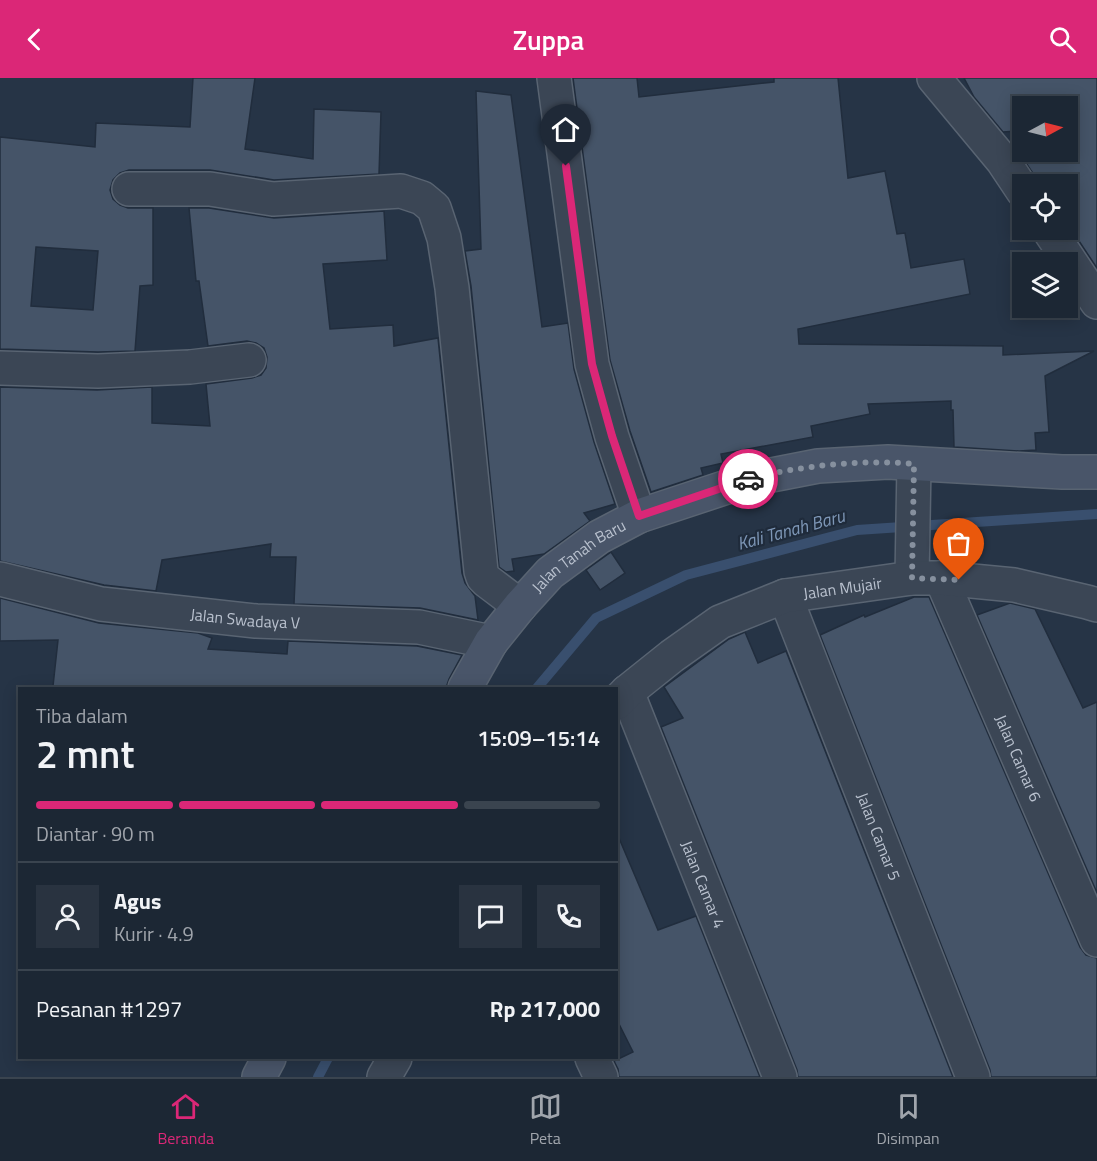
<!DOCTYPE html>
<html lang="id">
<meta charset="utf-8">
<style>
:root{--surface:#1c2734;--page:#293340;--text:#f1f3f6;--muted:#a0a5ac;--line:#3a444f;--accent:#db2777}
body{margin:0;font-family:"Titillium Web",sans-serif;background:var(--page);color:var(--text);height:100vh;display:flex;flex-direction:column;font-size:22px;white-space:nowrap}
*{box-sizing:border-box;margin:0}
p{font-size:20px;color:var(--muted)}
.icon{flex:none;width:33px;height:33px;fill:none;stroke:currentColor;stroke-width:2;stroke-linecap:round;stroke-linejoin:round}
.map{position:relative;flex:1;overflow:hidden}
.drawer{position:absolute;left:18px;top:609px;width:600px;height:372px;display:flex;flex-direction:column;background:var(--surface);border-radius:0px;box-shadow:0 3px 15px #0003,0 0 0 2px var(--line)}
.drawer>*{flex:none}
.needle{width:39px;rotate:83deg}
.buttons{position:absolute;left:1012px;top:18px;display:grid;gap:12px}
.buttons a{display:grid;place-items:center;width:66px;height:66px;border-radius:0px;background:var(--surface);box-shadow:0 3px 15px #0003,0 0 0 2px var(--line);font-size:30px}
.pin{position:absolute;display:grid;place-items:center;width:51px;height:51px;color:#fff;margin:-62px -26px;border-radius:50% 50% 50% 0;rotate:-45deg;box-shadow:0 0 6px #0007}
.pin .icon{rotate:45deg}
.courier{position:absolute;display:grid;place-items:center;width:60px;height:60px;margin:-30px;border:4px solid #db2777;border-radius:50%;background:#fff;color:#222;box-shadow:0 2px 8px #0007}
.head em{font-style:normal;font-weight:600}
.head div{display:flex;flex-direction:column-reverse}
.head{display:flex;align-items:center;justify-content:space-between;height:102px;padding:0 18px}
h1{font-size:39px;font-weight:600;line-height:45px}
.bar{display:grid;grid-template-columns:repeat(4,1fr);gap:9px 6px;align-content:center;height:72px;padding:0 18px}
.bar i{height:8px;border-radius:4px;background:var(--line)}
.bar .current{background:var(--accent)}
.bar p{grid-column:span 4}
.line{display:flex;align-items:center;gap:15px;padding:0 18px;border-top:2px solid var(--line)}
.line div{flex:1}
.round{display:grid;place-items:center;flex:none;width:63px;height:63px;border-radius:0px;background:var(--page)}
header{display:flex;justify-content:space-between;align-items:center;height:78px;padding:0 18px;background:var(--accent);color:#fff;font-size:27px;font-weight:600}
.menu{display:flex;justify-content:space-around;align-items:center;height:84px;border-top:2px solid var(--line);background:var(--surface);font-size:16px;color:var(--muted)}
.menu a{display:grid;justify-items:center;gap:3px}
.menu .current{color:var(--accent)}
.map>svg:first-child{display:block}
</style>
<header><svg class="icon" aria-label="back" viewBox="0 0 24 24"><path d="M15 5l-7 7 7 7"/></svg>Zuppa<svg class="icon" aria-label="search" viewBox="0 0 24 24"><circle cx="10" cy="10" r="6"/><path d="M15 15l6 6"/></svg></header>
<div class="map">
<svg width="1097" height="999" viewBox="0 0 1097 999">
<rect width="100%" height="100%" fill="#263446"/>
<g fill="none" stroke-linecap="round" stroke-linejoin="round">
<!-- stream -->
<g stroke="#394f6e" stroke-width="10">
<path d="M537,610L596,540L686,497L857,452L1097,436"/>
<path d="M318,999L328,980"/>
</g>
</g>
<!-- building -->
<g fill="#455468" stroke="#212d3d" stroke-width="1.5" fill-rule="evenodd">
<path d="M193,0H255L245,71L313,81L314,31L381,34L379,96L274,102L210,92H129L120,95L113,102L110,112L113,121L120,127L128,130H153V207L140,208L135,273L98,274L0,271V59L95,69L96,45L190,49ZM36,169L98,173L93,232L31,228Z"/>
<path d="M573,0H637L639,19L774,4V0H838L848,100L885,93L897,156L905,155L911,190L964,181L970,216L798,251L799,266L1003,268V277L1094,273L1045,298L1049,354L1035,355L1036,372L1019,373L954,369L953,332H951V323L868,326L870,336L811,348L813,359L721,376L723,385L701,390L703,397L651,414L630,353L610,282Z"/>
<path d="M964,0H1097V190L1071,151L1068,106H1040L1016,70V53L1003,54L974,19ZM1023,28H1068V74H1023Z"/>
<path d="M476,13L511,17L542,249L568,245L574,291L594,364L615,426L584,435L590,443L544,476L512,481L514,493L506,494L499,489L471,208L465,173L481,171Z"/>
<path d="M189,130H209L274,140L384,133L387,182L323,186L330,251L393,247L394,268L438,260L462,495L465,505L475,518L478,542L420,530L294,526L296,479H270L271,466L162,482L156,513L104,507L0,483V309L97,312L152,309V345L210,348L206,306L252,300L261,297L266,290L267,279L264,270L256,265L247,263L208,268L199,203H196Z"/>
<path d="M611,474L625,495L600,512L586,492Z"/>
<path d="M914,519H929L1080,869L1086,877L1097,880V999H991L990,992L820,557L864,537L865,539Z"/>
<path d="M0,520L99,545L198,555L212,560L208,571L287,576L288,563L417,568L462,577L449,601L446,610H70L53,608L58,562L0,563Z"/>
<path d="M1010,525L1035,531L1083,630L1097,624V815L977,537Z"/>
<path d="M745,554L758,585L786,573L953,999H798L797,992L661,649L683,640L664,609L729,561Z"/>
<path d="M616,753L658,852L696,838L760,999H619L618,991L614,983L633,974L616,940Z"/>
</g>
<g fill="none" stroke-linecap="round" stroke-linejoin="round">
<!-- street casing -->
<g stroke="#596472" stroke-width="36">
<g id="street">
<path d="M554,0L592,286L612,359L639,438"/>
<path d="M934,0L1003,83L1023,113"/>
<path d="M129,111H210L273,121L401,113L422,120L434,130L444,160L452,210L481,493L483,499L487,503L520,528"/>
<path d="M1049,152L1097,224"/>
<path d="M0,290L98,293L190,289L249,282"/>
<path d="M912,500L914,386"/>
<path id="s1" d="M941,500L1097,862"/>
<path id="s2" d="M0,501L101,526L256,543L419,549L491,564"/>
<path id="s3" d="M785,518L973,999"/>
<path id="s4" d="M627,614L780,999"/>
<path id="s5" d="M616,625L627,614L672,578L720,544L785,518L912,500H941L1014,507L1087,524L1097,527"/>
<path d="M592,980L601,999"/>
<path d="M384,999L395,980"/>
</g>
</g>
<!-- secondary casing -->
<g stroke="#596472" stroke-width="36">
<g id="secondary">
<path id="s6" d="M465,610L491,564L520,528L550,495L599,459L639,438L751,401L818,388L888,384L1062,394H1097"/>
<path d="M259,999L269,980"/>
</g>
</g>
<!-- street -->
<use href="#street" stroke="#3b4655" stroke-width="33"/>
<!-- secondary -->
<use href="#secondary" stroke="#495569" stroke-width="33"/>
</g>
<g fill="none" stroke-linecap="round" stroke-linejoin="round">
<!-- done -->
<path stroke="#86909e" stroke-width="6" stroke-dasharray="0 10.8" d="M748,401C799,388 862,381 914,386L912,500L959,502"/>
<!-- route -->
<path stroke="#db2777" stroke-width="8" d="M566,88L592,286L612,358L639,438L748,401"/>
</g>
<g text-anchor="middle" stroke-width="4.5" stroke-linejoin="round" paint-order="stroke">
<!-- street labels -->
<g font-size="16" fill="#b9c1ce" stroke="#1f2b3b">
<text dy="6" stroke="none"><textPath href="#s6" startOffset="177">Jalan Tanah Baru</textPath></text>
<text dy="6" stroke="none"><textPath href="#s5" startOffset="260">Jalan Mujair</textPath></text>
<text dy="6" stroke="none"><textPath href="#s2" startOffset="249">Jalan Swadaya V</textPath></text>
<text dy="6" stroke="none"><textPath href="#s1" startOffset="196">Jalan Camar 6</textPath></text>
<text dy="6" stroke="none"><textPath href="#s3" startOffset="258">Jalan Camar 5</textPath></text>
<text dy="6" stroke="none"><textPath href="#s4" startOffset="207">Jalan Camar 4</textPath></text>
</g>
<!-- water labels -->
<g font-size="18" font-style="italic" fill="#7e97b7" stroke="#1f2b3b">
<text transform="translate(791 452) rotate(-15)" y="6">Kali Tanah Baru</text>
</g>
</g>
</svg>
<div class="buttons">
<a><svg class="needle" viewBox="-14 -14 28 28"><path d="M0-13l5 13h-10z" fill="#e53935"/><path d="M0 13l5-13h-10z" fill="#a0a5ac"/></svg></a>
<a><svg class="icon" aria-label="locate" viewBox="0 0 24 24"><circle cx="12" cy="12" r="6"/><path d="M12 2v4M12 18v4M2 12h4M18 12h4"/></svg></a>
<a><svg class="icon" aria-label="layers" viewBox="0 0 24 24"><path d="M12 4l9 5-9 5-9-5zM3 14l9 5 9-5"/></svg></a>
</div>
<div class="pin" style="left:959px;top:502px;background:#ea580c"><svg class="icon" aria-label="bag" viewBox="0 0 24 24"><path d="M5 8h14l-1 12H6zM9 8a3 3 0 0 1 6 0"/></svg></div>
<div class="pin" style="left:566px;top:88px;background:#1f2937"><svg class="icon" aria-label="home" viewBox="0 0 24 24"><path d="M3 11l9-7 9 7M6 9v11h12V9"/></svg></div>
<div class="courier" style="left:748px;top:401px"><svg class="icon" aria-label="car" viewBox="0 0 24 24"><path d="M5 17H2v-5l4-1 3-4h7l3 4 3 1v5h-3M9 17h6M6 11h13"/><circle cx="7" cy="17" r="2"/><circle cx="17" cy="17" r="2"/></svg></div>
<section class="drawer">
<div class="head"><div><h1>2 mnt</h1><p>Tiba dalam</p></div><em>15:09–15:14</em></div>
<div class="bar"><i class="current"></i><i class="current"></i><i class="current"></i><i></i><p>Diantar · 90 m</p></div>
<div class="line" style="height:108px"><a class="round"><svg class="icon" aria-label="person" viewBox="0 0 24 24"><circle cx="12" cy="8" r="4"/><path d="M4 21q1-7 8-7t8 7"/></svg></a><div><b>Agus</b><p>Kurir · 4.9</p></div><a class="round"><svg class="icon" aria-label="chat" viewBox="0 0 24 24"><path d="M4 5h16v11H9l-5 4z"/></svg></a><a class="round"><svg class="icon" aria-label="phone" viewBox="0 0 24 24"><path d="M5 4h4l2 5-3 2q2 4 5 5l2-3 5 2v4C11 20 4 13 5 4z"/></svg></a></div>
<div class="line" style="height:78px"><div>Pesanan #1297</div><b>Rp 217,000</b></div>
</section>
</div>
<nav class="menu">
<a class="current"><svg class="icon" aria-label="home" viewBox="0 0 24 24"><path d="M3 11l9-7 9 7M6 9v11h12V9"/></svg>Beranda</a>
<a><svg class="icon" aria-label="map" viewBox="0 0 24 24"><path d="M3 6l6-2 6 2 6-2v14l-6 2-6-2-6 2zM9 4v14M15 6v14"/></svg>Peta</a>
<a><svg class="icon" aria-label="saved" viewBox="0 0 24 24"><path d="M7 4h10v16l-5-4-5 4z"/></svg>Disimpan</a>
</nav>
